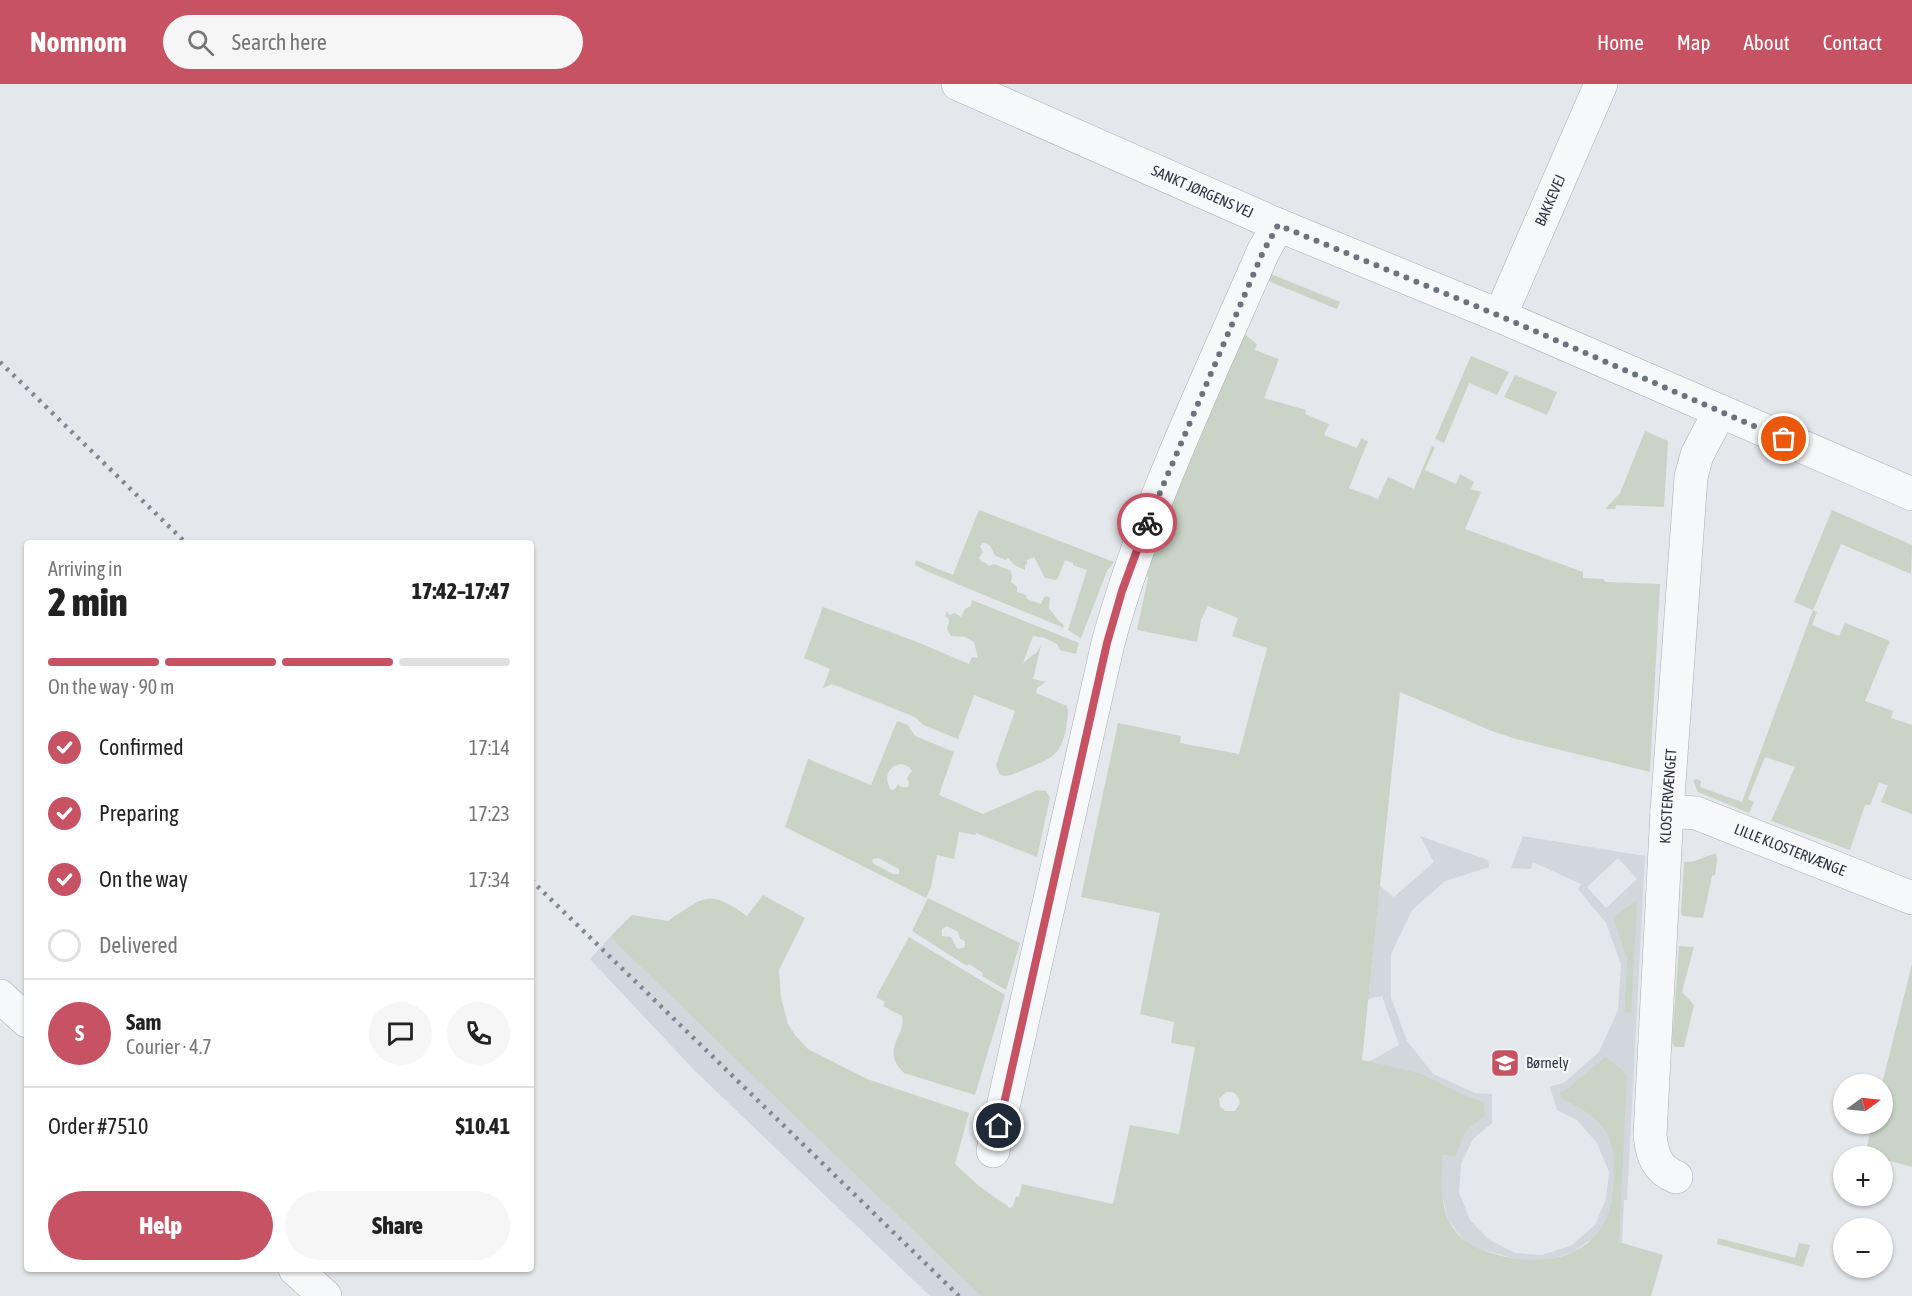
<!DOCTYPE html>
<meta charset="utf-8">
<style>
:root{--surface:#fff;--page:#f6f6f6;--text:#222;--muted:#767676;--line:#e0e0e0;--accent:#c75263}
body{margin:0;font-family:"Asap Condensed",sans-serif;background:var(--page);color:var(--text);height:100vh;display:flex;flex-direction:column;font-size:22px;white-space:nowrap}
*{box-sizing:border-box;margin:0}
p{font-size:20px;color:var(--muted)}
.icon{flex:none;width:33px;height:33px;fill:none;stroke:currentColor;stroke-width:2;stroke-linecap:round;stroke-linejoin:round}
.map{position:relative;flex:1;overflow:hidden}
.sheet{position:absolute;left:24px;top:456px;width:510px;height:732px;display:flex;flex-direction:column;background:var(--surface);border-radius:6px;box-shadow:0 2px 4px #0004}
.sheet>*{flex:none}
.needle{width:39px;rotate:75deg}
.tools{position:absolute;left:1833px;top:990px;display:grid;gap:12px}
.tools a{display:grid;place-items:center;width:60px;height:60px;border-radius:50%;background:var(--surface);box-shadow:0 2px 4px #0004;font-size:30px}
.pin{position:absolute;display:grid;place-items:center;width:51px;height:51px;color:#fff;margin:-26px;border:3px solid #fff;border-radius:50%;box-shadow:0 2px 6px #0007}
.courier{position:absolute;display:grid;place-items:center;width:60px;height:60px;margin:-30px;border:4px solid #c75263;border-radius:50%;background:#fff;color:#222;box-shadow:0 2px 8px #0007}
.headline em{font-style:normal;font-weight:800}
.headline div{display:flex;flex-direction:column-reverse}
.headline{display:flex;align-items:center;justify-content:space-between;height:102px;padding:0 24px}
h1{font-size:39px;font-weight:800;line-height:45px}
.bar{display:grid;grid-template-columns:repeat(4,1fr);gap:9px 6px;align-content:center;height:72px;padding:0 24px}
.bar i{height:8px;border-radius:4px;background:var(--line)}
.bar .active{background:var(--accent)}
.bar p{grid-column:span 4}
.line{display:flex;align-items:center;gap:15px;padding:0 24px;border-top:2px solid var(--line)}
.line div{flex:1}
.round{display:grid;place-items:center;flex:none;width:63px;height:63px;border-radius:32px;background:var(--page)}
ol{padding:0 24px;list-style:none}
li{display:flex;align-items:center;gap:18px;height:66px}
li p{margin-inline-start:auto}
li .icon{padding:6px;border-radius:50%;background:var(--accent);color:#fff;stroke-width:4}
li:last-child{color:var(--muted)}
li i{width:33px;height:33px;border:3px solid var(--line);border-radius:50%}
.action{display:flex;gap:12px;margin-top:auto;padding:12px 24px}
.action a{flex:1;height:69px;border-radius:36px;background:var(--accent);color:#fff;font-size:24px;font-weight:800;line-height:69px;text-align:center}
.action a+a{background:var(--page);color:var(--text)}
header{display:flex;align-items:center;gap:36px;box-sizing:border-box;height:84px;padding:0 30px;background:var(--accent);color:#fff}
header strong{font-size:28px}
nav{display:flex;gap:33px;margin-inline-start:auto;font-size:21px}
.search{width:420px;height:54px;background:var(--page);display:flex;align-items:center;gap:15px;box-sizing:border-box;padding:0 21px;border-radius:33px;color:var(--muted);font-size:22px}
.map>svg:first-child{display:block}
</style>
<header>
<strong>Nomnom</strong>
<div class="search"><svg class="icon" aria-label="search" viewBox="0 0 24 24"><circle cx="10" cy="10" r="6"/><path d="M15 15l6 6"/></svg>Search here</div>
<nav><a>Home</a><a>Map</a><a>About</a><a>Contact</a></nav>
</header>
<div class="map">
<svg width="1912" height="1212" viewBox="0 0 1912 1212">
<rect width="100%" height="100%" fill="#e4e7eb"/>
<!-- built -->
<g fill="#d2d6dd" fill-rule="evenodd">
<path d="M1420,752L1488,776L1489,783L1445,797L1412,826L1391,870V914L1407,957L1433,990L1475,1009L1492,1010V1039L1473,1055L1461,1080L1459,1108L1470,1136L1488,1155L1515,1169L1542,1171L1572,1161L1595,1141L1606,1115L1609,1088L1597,1059L1577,1036L1557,1026L1550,1003L1565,998L1599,968L1618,926L1621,880L1606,839L1578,805L1581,800L1533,778L1531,785L1511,784L1523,752L1645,772L1627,1116H1624L1622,1159L1590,1156L1573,1168L1548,1176H1519L1470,1162L1457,1148L1448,1135L1441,1108L1443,1071L1455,1073L1467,1046L1485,1032L1484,1017L1468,1013L1420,989L1368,978L1399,961L1382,912L1368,915L1380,802L1394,813L1434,778ZM1618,774L1637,795L1606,824L1587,803ZM1627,874L1631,929L1624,927Z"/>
<path d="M610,853L714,952L981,1212H930L693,985L590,875Z"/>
</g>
<!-- green -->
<g fill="#c9d4c6" fill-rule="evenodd">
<path d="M1271,190L1340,218L1337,225L1268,197Z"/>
<path d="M1244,250L1257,260L1255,266L1279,275L1264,314L1306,326L1305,330L1329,340L1324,351L1357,364L1361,354L1368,357L1349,404L1378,415L1388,393L1414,405L1432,362L1435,363L1425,386L1456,400L1460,390L1474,398L1471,405L1481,408L1465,445L1583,488V494L1603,495L1606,498L1660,500L1650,688L1516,655L1492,647L1400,608L1362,976L1420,989L1468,1013L1484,1017L1485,1032L1467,1046L1455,1073L1443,1071C1442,1093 1439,1114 1448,1135C1457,1156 1476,1165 1498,1171C1539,1182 1589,1177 1608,1131C1613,1117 1614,1101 1614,1086C1615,1045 1596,1031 1561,1014L1560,1008L1567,1005L1605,973L1627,990L1619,1158L1663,1171L1651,1212H981L610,853L632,831L668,837C705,812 709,805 747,832L763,811L805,834L779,886L781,914L788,940L795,951L808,965L867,995L969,1029L955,1080L979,1102L1010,1124L1013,1122L1016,1112L1019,1113L1022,1100L1113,1120L1130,1041L1179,1050L1195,963L1171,959L1174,938L1140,930L1160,829L1081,813L1118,639L1181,652L1180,659L1239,670L1267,564L1232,552L1238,534L1208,522L1201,536L1197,558L1137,546L1148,494L1147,492L1158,454ZM1226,1008C1235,1007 1238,1011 1240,1019L1235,1027H1225L1220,1022L1219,1015Z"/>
<path d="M1471,272L1509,288L1497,311L1469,299L1444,359L1435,355Z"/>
<path d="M1515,291L1557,308L1547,331L1504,313Z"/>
<path d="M1645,347L1668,357L1664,423L1616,421L1615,425H1605L1620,409Z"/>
<path d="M979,426L1114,478L1107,487L1081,554L1068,546L1087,486L1073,481V479L1065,476L1058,494L1056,496L1045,494L1034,473L1027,476V480L1025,481V486L1014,481L1008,474L1005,476L996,472C991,467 993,460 983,459L980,462L983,468L979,474L982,478L986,479L988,482L994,480L1011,487L1012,492L1011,498L1017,503V508L1026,511L1027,515L1041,520L1044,513L1047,512L1050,514L1049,525C1055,530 1056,536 1063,540L1064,544L926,487L915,481L916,476L953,491Z"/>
<path d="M1832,426L1912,461L1911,490L1841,460L1813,526L1817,528L1812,541L1839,552L1845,539L1890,557L1865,617L1893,627L1891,634L1912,641V730L1881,718L1888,701L1879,699L1870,721H1865L1850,766L1771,737L1795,683L1765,673L1748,715L1754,718L1749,729L1698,708L1693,697L1696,695L1701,697L1700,703L1742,718L1813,526L1794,518Z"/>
<path d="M972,516L1079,559L1076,570L1060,566L1057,560L1045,554L1033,552L1023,579L1037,568L1041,561L1033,595L1046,598L1037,604L1036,609L1067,622C1069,630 1067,636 1066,645C1060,673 1051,674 1026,685C1017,688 1009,694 1000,691L996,681L1015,627L974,611L958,655L923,641L915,633L832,600L823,604L830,585L804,574L823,523L917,558L969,580L972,573L978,574L974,558L965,553L951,552L947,545C948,540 952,535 945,532L947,527L949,531L955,529L961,533L965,525L971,522Z"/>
<path d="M897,637L908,641L915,652L954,668L939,711L983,730L1038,706L1046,707L1050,714L1037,773L976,749L975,751L959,748L954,775L937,771L931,803L926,814L785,743L808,675L871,701ZM902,680L909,683L912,687L907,694L909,699L908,703H901L898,700L895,705L891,706C883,694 888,681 902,680ZM878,774L897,784L899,785V790H893L874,780L872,778L873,775Z"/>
<path d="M1716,770L1717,776L1715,791L1712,792L1703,834L1683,832L1681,829L1684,778C1698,779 1703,771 1716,770Z"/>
<path d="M928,814L1020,859L1006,906L982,892L983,889L969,880L967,882L912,847ZM947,842L958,848L960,855L965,857V863L959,865L956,863L951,853L942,852V845Z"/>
<path d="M1637,817L1631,929L1624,928L1627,874L1613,833Z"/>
<path d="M909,853L1005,911L975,1011L904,989C879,965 907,952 902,932L883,922L885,918L876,913Z"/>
<path d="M1679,862L1694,863L1682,908L1694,921L1684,963H1675L1672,959Z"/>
<path d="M1912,880V1083L1883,1075L1882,1072L1865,1071L1872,1040H1882V1000Z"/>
<path d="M1718,1154L1795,1174L1799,1159L1810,1161L1803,1183L1717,1160Z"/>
</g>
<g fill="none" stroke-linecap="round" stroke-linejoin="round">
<!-- minor casing -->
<g stroke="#a9aeb5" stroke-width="34">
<g id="minor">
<path id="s1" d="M1500,232L1601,0"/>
<path id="s2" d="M1667,727L1696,729L1912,814"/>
<path d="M993,1067L1108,559C1145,424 1208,296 1263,168L1278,141"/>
<path id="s3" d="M1676,1093C1657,1086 1652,1071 1650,1051L1667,727L1691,393L1697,371L1720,327"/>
</g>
</g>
<!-- tertiary casing -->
<g stroke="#a9aeb5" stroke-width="34">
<g id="tertiary">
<path id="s4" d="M958,0L1278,141L1500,232L1912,410"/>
<path d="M0,912L27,937"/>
<path d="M295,1185L325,1212"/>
</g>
</g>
<!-- minor -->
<use href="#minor" stroke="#f7f8f9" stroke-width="33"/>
<!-- tertiary -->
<use href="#tertiary" stroke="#f7f8f9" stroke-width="33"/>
<!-- rail -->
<g stroke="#7e8694" stroke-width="4.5" stroke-dasharray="3 6" stroke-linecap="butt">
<path d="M0,278L186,459"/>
<path d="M531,796L959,1212"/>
</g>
</g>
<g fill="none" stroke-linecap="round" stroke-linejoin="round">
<!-- done -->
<path stroke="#6d737e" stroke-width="6" stroke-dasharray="0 10.8" d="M1147,439L1263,168L1278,141L1500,232L1784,355"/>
<!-- route -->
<path stroke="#c75263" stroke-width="8" d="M999,1042L1107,559L1122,507L1147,439"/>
</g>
<!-- icons -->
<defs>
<g id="school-square" transform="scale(1.5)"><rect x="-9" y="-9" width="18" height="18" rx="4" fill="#c75263" stroke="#f4f6f8"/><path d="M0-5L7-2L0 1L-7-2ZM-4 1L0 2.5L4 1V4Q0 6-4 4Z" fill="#fff"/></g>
</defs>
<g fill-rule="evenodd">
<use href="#school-square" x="1505" y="979"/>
</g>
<g text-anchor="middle" stroke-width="5" stroke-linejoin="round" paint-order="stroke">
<!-- street labels -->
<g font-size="15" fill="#2d3443" stroke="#f4f6f8">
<text dy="5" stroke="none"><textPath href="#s4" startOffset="267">SANKT JØRGENS VEJ</textPath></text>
<text dy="5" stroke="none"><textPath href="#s1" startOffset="126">BAKKEVEJ</textPath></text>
<text dy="5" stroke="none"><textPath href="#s3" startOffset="392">KLOSTERVÆNGET</textPath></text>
<text dy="5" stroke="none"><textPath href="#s2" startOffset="130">LILLE KLOSTERVÆNGE</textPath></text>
</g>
<!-- poi labels -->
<g font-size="15" fill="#2d3443" stroke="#f4f6f8" text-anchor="start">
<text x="1526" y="984">Børnely</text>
</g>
</g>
</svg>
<div class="tools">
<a><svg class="needle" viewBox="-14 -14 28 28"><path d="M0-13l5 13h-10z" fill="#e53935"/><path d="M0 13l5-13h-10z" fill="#767676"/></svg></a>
<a>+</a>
<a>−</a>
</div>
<div class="pin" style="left:1784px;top:355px;background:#ea580c"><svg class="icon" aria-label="bag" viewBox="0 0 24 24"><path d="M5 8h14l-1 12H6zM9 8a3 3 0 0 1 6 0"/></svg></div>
<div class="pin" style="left:999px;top:1042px;background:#1f2937"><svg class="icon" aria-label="home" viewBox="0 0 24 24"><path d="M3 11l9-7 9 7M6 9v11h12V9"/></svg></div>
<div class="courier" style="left:1147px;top:439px"><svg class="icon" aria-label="bike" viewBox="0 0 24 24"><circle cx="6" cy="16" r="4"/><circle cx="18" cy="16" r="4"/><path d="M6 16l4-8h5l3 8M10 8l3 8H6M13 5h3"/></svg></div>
<section class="sheet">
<div class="headline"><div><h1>2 min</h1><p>Arriving in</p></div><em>17:42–17:47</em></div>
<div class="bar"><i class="active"></i><i class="active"></i><i class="active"></i><i></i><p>On the way · 90 m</p></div>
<ol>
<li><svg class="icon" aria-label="check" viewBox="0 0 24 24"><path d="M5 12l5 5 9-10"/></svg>Confirmed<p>17:14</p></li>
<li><svg class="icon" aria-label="check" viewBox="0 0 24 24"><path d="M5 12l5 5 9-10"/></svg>Preparing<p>17:23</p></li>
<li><svg class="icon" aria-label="check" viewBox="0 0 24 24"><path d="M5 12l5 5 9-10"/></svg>On the way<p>17:34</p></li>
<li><i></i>Delivered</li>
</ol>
<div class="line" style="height:108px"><b class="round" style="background:var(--accent);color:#fff">S</b><div><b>Sam</b><p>Courier · 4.7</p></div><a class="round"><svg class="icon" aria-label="chat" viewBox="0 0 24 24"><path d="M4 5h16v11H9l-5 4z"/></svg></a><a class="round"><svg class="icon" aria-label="phone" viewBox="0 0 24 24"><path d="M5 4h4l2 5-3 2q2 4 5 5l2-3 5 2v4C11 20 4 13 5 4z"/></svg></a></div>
<div class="line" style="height:78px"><div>Order #7510</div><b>$10.41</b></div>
<div class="action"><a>Help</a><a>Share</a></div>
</section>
</div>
